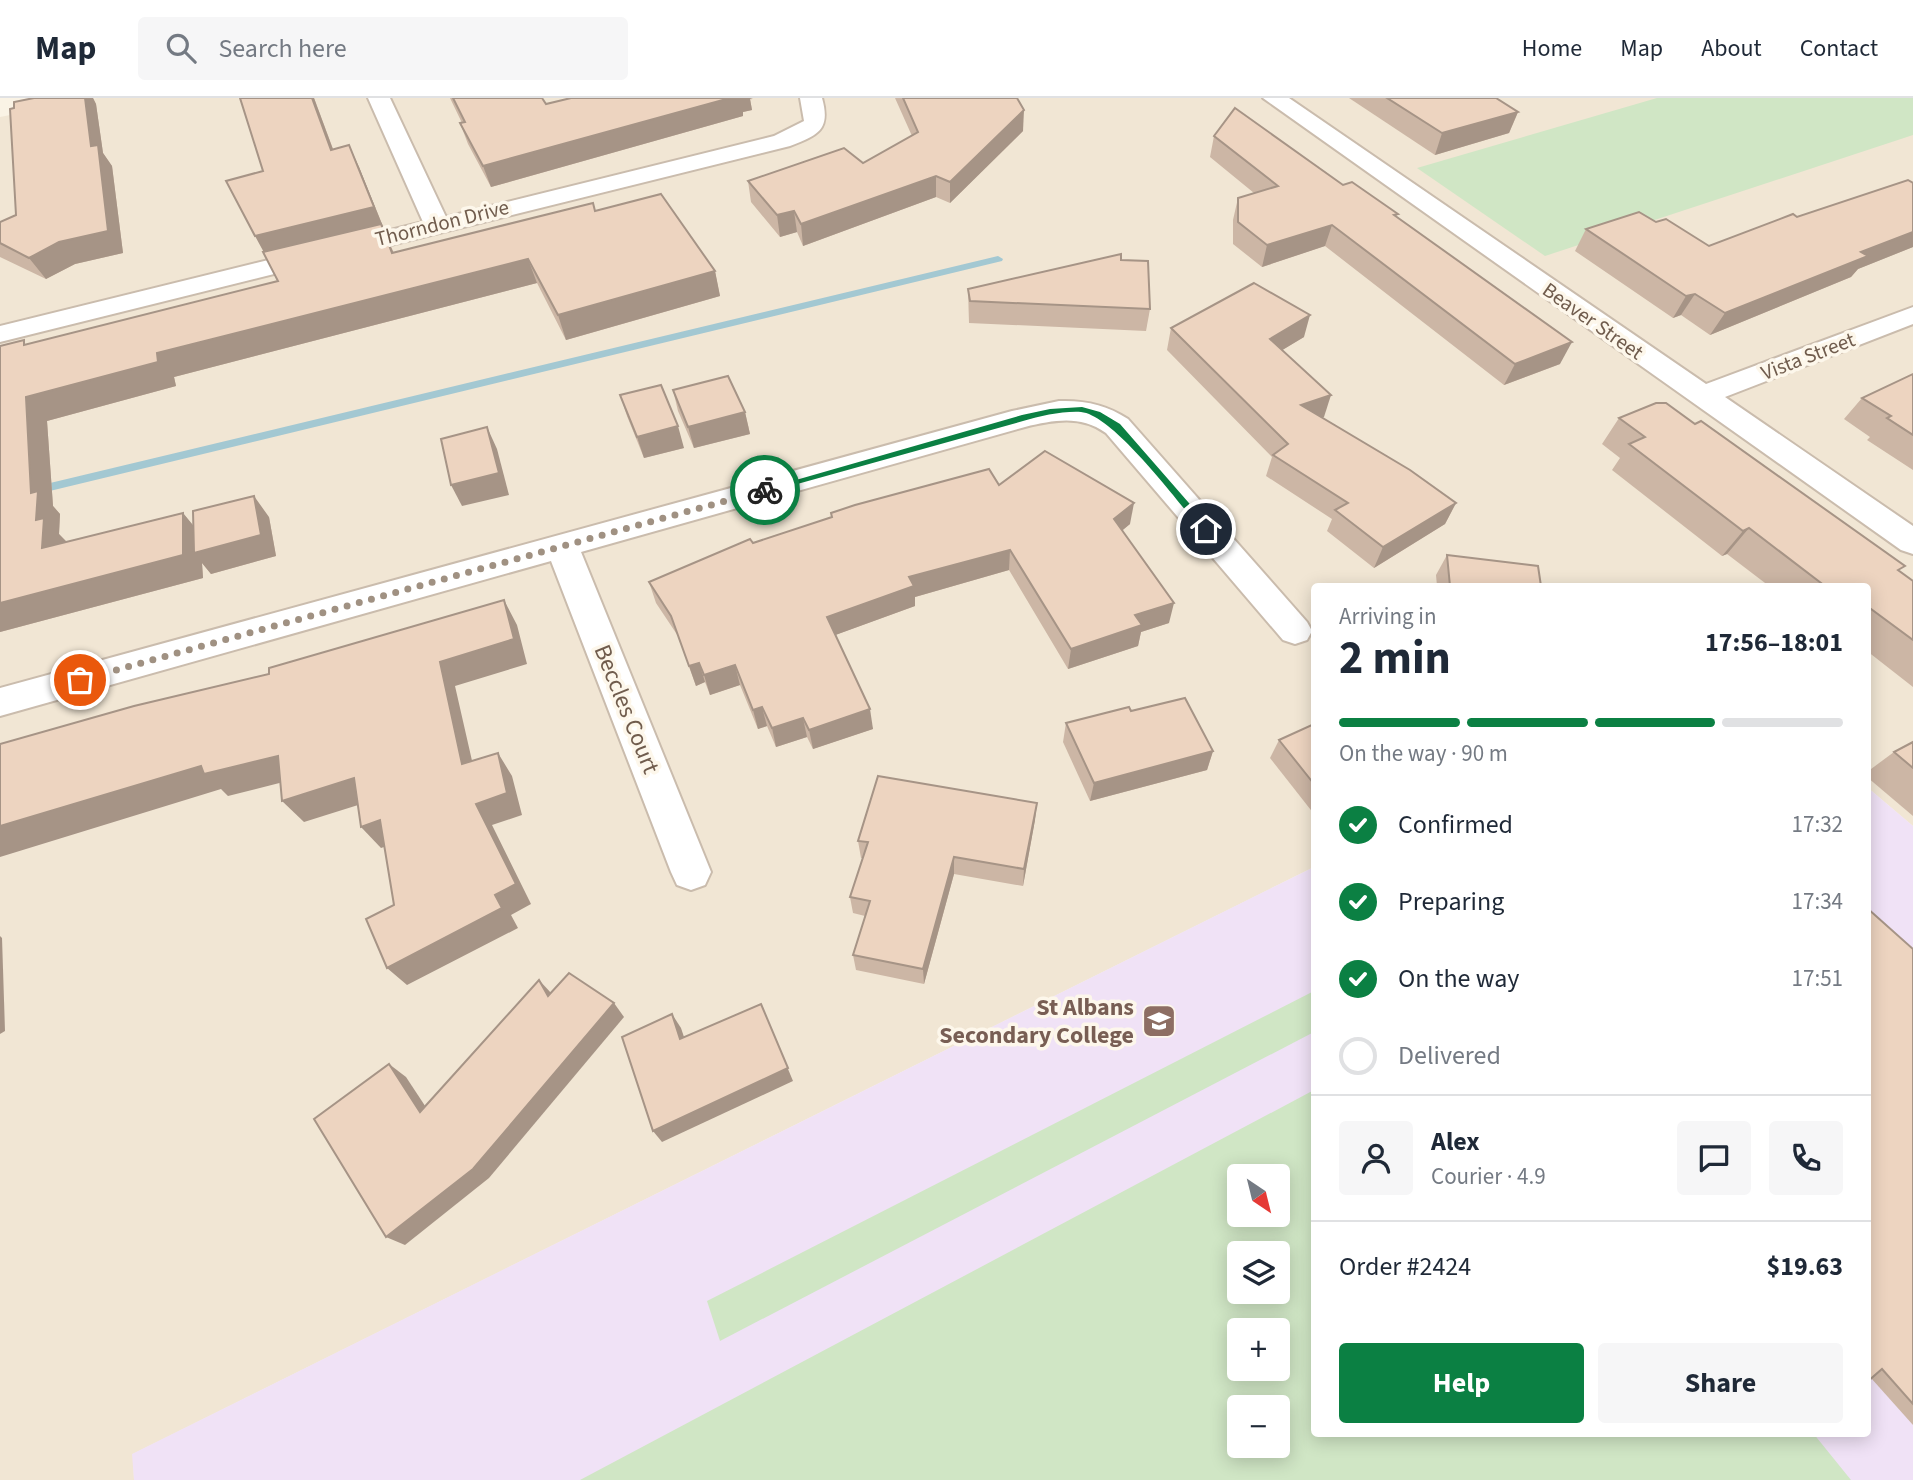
<!DOCTYPE html>
<meta charset="utf-8">
<style>
:root{--surface:#fff;--page:#f6f6f7;--text:#1f2937;--muted:#747a83;--line:#e0e1e3;--accent:#0b8043}
body{margin:0;font-family:"Source Sans 3",sans-serif;background:var(--page);color:var(--text);height:100vh;display:flex;flex-direction:column;font-size:26px;white-space:nowrap}
*{box-sizing:border-box;margin:0}
p{font-size:23px;color:var(--muted)}
.icon{flex:none;width:38px;height:38px;fill:none;stroke:currentColor;stroke-width:2;stroke-linecap:round;stroke-linejoin:round}
.map{position:relative;flex:1;overflow:hidden}
.side{position:absolute;left:1311px;top:485px;width:560px;height:854px;display:flex;flex-direction:column;background:var(--surface);border-radius:7px;box-shadow:0 4px 18px #0003}
.side>*{flex:none}
.needle{width:46px;rotate:145deg}
.fabs{position:absolute;left:1227px;top:1066px;display:grid;gap:14px}
.fabs a{display:grid;place-items:center;width:63px;height:63px;border-radius:7px;background:var(--surface);box-shadow:0 4px 18px #0003;font-size:35px}
.pin{position:absolute;display:grid;place-items:center;width:60px;height:60px;color:#fff;margin:-30px;border:4px solid #fff;border-radius:50%;box-shadow:0 2px 7px #0007}
.courier{position:absolute;display:grid;place-items:center;width:70px;height:70px;margin:-35px;border:5px solid #0b8043;border-radius:50%;background:#fff;color:#222;box-shadow:0 2px 9px #0007}
.summary em{font-style:normal;font-weight:700}
.summary div{display:flex;flex-direction:column-reverse}
.summary{display:flex;align-items:center;justify-content:space-between;height:119px;padding:0 28px}
h1{font-size:46px;font-weight:700;line-height:52px}
.bar{display:grid;grid-template-columns:repeat(4,1fr);gap:10px 7px;align-content:center;height:84px;padding:0 28px}
.bar i{height:9px;border-radius:5px;background:var(--line)}
.bar .active{background:var(--accent)}
.bar p{grid-column:span 4}
.line{display:flex;align-items:center;gap:18px;padding:0 28px;border-top:2px solid var(--line)}
.line div{flex:1}
.round{display:grid;place-items:center;flex:none;width:74px;height:74px;border-radius:7px;background:var(--page)}
ol{padding:0 28px;list-style:none}
li{display:flex;align-items:center;gap:21px;height:77px}
li p{margin-inline-start:auto}
li .icon{padding:7px;border-radius:50%;background:var(--accent);color:#fff;stroke-width:4}
li:last-child{color:var(--muted)}
li i{width:38px;height:38px;border:4px solid var(--line);border-radius:50%}
.action{display:flex;gap:14px;margin-top:auto;padding:14px 28px}
.action a{flex:1;height:80px;border-radius:7px;background:var(--accent);color:#fff;font-size:28px;font-weight:700;line-height:80px;text-align:center}
.action a+a{background:var(--page);color:var(--text)}
header{display:flex;align-items:center;gap:42px;box-sizing:border-box;height:98px;padding:0 35px;background:var(--surface);border-bottom:2px solid var(--line)}
header strong{font-size:33px}
nav{display:flex;gap:38px;margin-inline-start:auto;font-size:24px}
.search{width:490px;height:63px;background:var(--page);display:flex;align-items:center;gap:18px;box-sizing:border-box;padding:0 24px;border-radius:7px;color:var(--muted);font-size:26px}
.map>svg:first-child{display:block}
</style>
<header>
<strong>Map</strong>
<div class="search"><svg class="icon" aria-label="search" viewBox="0 0 24 24"><circle cx="10" cy="10" r="6"/><path d="M15 15l6 6"/></svg>Search here</div>
<nav><a>Home</a><a>Map</a><a>About</a><a>Contact</a></nav>
</header>
<div class="map">
<svg width="1913" height="1382" viewBox="0 0 1913 1382">
<rect width="100%" height="100%" fill="#faf3e5"/>
<!-- residential -->
<path fill="#f1e6d4" d="M97,0H1913V728L1867,689V488H1314V769L133,1356L134,1382H0V19Z"/>
<!-- education -->
<path fill="#f0e2f6" fill-rule="evenodd" d="M1867,689L1913,728V1382H134L132,1356L1314,769V1335H1867ZM1239,1078H1278V1116H1239ZM1239,1155H1278V1194H1239ZM1239,1232H1278V1270H1239ZM1239,1309H1278V1348H1239Z"/>
<!-- green -->
<g fill="#d0e6c5" fill-rule="evenodd">
<path d="M1657,0H1913V37L1545,158L1417,70Z"/>
<path d="M1314,893V934L720,1243L707,1203Z"/>
<path d="M1314,992V1335H1813L1851,1382H580ZM1278,1078V1116H1239V1078ZM1239,1155H1278V1194H1239ZM1278,1232V1270H1239V1232ZM1278,1309V1348H1239V1309Z"/>
</g>
<g fill="none" stroke-linecap="round" stroke-linejoin="round">
<!-- stream -->
<path fill="#a3c8d2" fill-rule="evenodd" d="M998,158L1003,161L1002,163L0,405V397Z"/>
<!-- minor casing -->
<g stroke="#cabcad" stroke-width="4">
<g id="minor">
<path d="M368,0H390L446,119L774,38L804,23L800,0H822C831,32 818,37 790,48L0,244V228L423,124Z"/>
<path d="M1263,0H1289L1706,286L1913,209V226L1725,299L1913,428V456L1901,452Z"/>
<path d="M1059,303C1085,302 1107,307 1128,321L1307,524L1312,533L1307,542L1295,546L1283,542L1106,335C1080,317 1055,322 1025,329L581,454L711,774L705,787L691,792L677,787L671,774L551,463L0,618V590L1012,313Z"/>
</g>
</g>
<!-- minor -->
<use href="#minor" fill="#fff" fill-rule="evenodd"/>
</g>
<!-- wall -->
<g fill="#ccb6a5">
<path d="M34,0H93L96,6L103,55L112,68L123,155L75,166L46,181L0,159V124L16,117L14,10Z"/>
<path d="M240,0H314L333,51L359,69L384,131H383L394,155L595,113L715,173L720,198L566,242L537,185L174,279L176,288L47,323L53,408L60,416L59,436L66,444L183,415L193,428L269,419L276,458L211,476L202,465L203,480L0,534L27,246L278,183L264,154L263,73Z"/>
<path d="M450,0H542L546,6L753,1H750L752,12L743,14V18L491,89L468,46L460,25H462Z"/>
<path d="M895,0H1017L1023,33L950,105L936,99L803,148L797,134L780,139L751,104L748,83L863,65L912,38Z"/>
<path d="M1349,0H1496L1518,14L1509,35L1435,57Z"/>
<path d="M1214,38L1343,87L1397,119L1560,266L1504,287L1325,148L1262,169L1233,146V122L1238,100L1254,95L1210,59Z"/>
<path d="M1913,85V149L1858,171L1851,179L1710,237L1681,217L1673,220L1575,153L1586,131L1656,124L1709,148L1797,119Z"/>
<path d="M1121,162L1150,211L1146,233L969,225L968,191Z"/>
<path d="M1171,230L1304,239L1282,252L1324,319L1322,320L1456,405L1445,426L1374,470L1327,433L1332,421L1266,378L1272,359L1167,252Z"/>
<path d="M1913,276V372L1867,342L1870,339L1844,321L1862,300Z"/>
<path d="M673,292L745,314L750,336L694,350L678,313Z"/>
<path d="M620,297L684,350L644,360L627,318Z"/>
<path d="M1619,320L1900,473L1913,483V589L1867,553V488H1769L1727,456L1722,458L1612,372L1620,360L1602,346Z"/>
<path d="M999,387L1130,426L1122,432L1169,525L1141,534L1138,548L1068,571L1009,472L915,499V508L835,537L873,631L813,651L807,639L776,649L767,628L758,631L740,587L710,597L705,584L696,588L678,538L656,505L649,484L753,445L831,419V415Z"/>
<path d="M1447,457L1541,488H1437L1436,477Z"/>
<path d="M1131,613L1213,653L1207,672L1090,703L1063,644L1066,625Z"/>
<path d="M1314,626V716L1270,660L1279,642Z"/>
<path d="M1913,644V718L1867,679V674L1894,654Z"/>
<path d="M1035,722L1023,788L954,776L924,886L856,872L853,857L865,818L853,815L850,799L863,760H861L858,743Z"/>
<path d="M1913,851V1327L1871,1280Z"/>
</g>
<!-- shaded-wall -->
<g fill="#a69486">
<path d="M85,0H93L96,6L103,55L112,68L123,155L75,166L46,181L29,160L91,48Z"/>
<path d="M312,0H314L341,73L331,52Z"/>
<path d="M730,0H753L750,1L752,12L743,14V18L491,89L483,68Z"/>
<path d="M1024,12L1023,33L950,105V84Z"/>
<path d="M1518,14L1509,35L1435,57L1442,35Z"/>
<path d="M349,47L359,69L384,131H383L404,179L267,160L255,138Z"/>
<path d="M936,78V99L803,148L801,126Z"/>
<path d="M794,113L797,134L780,139L777,117Z"/>
<path d="M1332,127L1325,148L1262,169L1267,147Z"/>
<path d="M1913,134V149L1858,171L1851,179L1710,237L1725,215L1861,154Z"/>
<path d="M528,161L537,185L174,279L176,288L47,323L53,408L60,416L59,436L66,443L65,473L42,450L31,395L26,299L157,255Z"/>
<path d="M715,173L720,198L566,242L558,217Z"/>
<path d="M1695,196L1681,217L1673,220L1686,198Z"/>
<path d="M1310,217L1304,239L1264,263L1270,241Z"/>
<path d="M1572,244L1560,266L1504,287L1515,266Z"/>
<path d="M1331,297L1324,319L1294,329L1301,307Z"/>
<path d="M745,314L750,336L694,350L688,329Z"/>
<path d="M678,328L684,350L644,360L637,339Z"/>
<path d="M487,329L497,351L509,397L462,408L451,387Z"/>
<path d="M254,398L269,419L276,458L211,476L202,465L203,480L0,534V505L183,415L202,438Z"/>
<path d="M1134,405L1130,426L1111,442L1114,421Z"/>
<path d="M1456,405L1445,426L1374,470L1383,449Z"/>
<path d="M1749,430L1727,456L1722,458L1743,433Z"/>
<path d="M1010,452L1009,472L915,499V508L830,539L827,519L909,479Z"/>
<path d="M504,502L517,527L527,566L455,588L478,689L462,666L440,564Z"/>
<path d="M1174,505L1169,525L1141,534L1138,548L1068,571L1071,551L1135,517Z"/>
<path d="M699,565L705,584L696,588L689,568Z"/>
<path d="M735,567L740,587L710,597L704,577Z"/>
<path d="M762,609L767,628L758,631L753,612Z"/>
<path d="M870,611L873,631L813,651L809,632Z"/>
<path d="M803,620L807,639L776,649L772,630Z"/>
<path d="M1213,653L1207,672L1090,703L1094,685Z"/>
<path d="M498,655L512,678L522,717L492,727L531,806L511,817L518,830L407,887L387,870L495,797L476,706Z"/>
<path d="M278,658L299,680L228,698L221,691L0,759V728L201,668Z"/>
<path d="M354,680L374,702L304,724L282,703Z"/>
<path d="M1037,705L1035,722L1023,788L1024,771Z"/>
<path d="M380,722L399,744L381,750L361,729Z"/>
<path d="M954,759V776L924,886L923,871Z"/>
<path d="M0,838L2,840L5,933L0,936Z"/>
<path d="M539,882L552,896L548,898Z"/>
<path d="M614,905L624,919L489,1080L405,1147L386,1139Z"/>
<path d="M761,906L793,983L662,1044L653,1033Z"/>
<path d="M672,916L681,930L689,954L680,941Z"/>
<path d="M389,966L406,979L437,1026L420,1014Z"/>
</g>
<!-- building -->
<g fill="#edd4c0" stroke="#a69486" stroke-width="2">
<path d="M34,0H85L91,48L98,47L108,133L59,144L29,160L0,145V124L16,117L10,11L14,10V4Z"/>
<path d="M240,0H312L331,52L349,47L374,109L255,138L226,83L263,73Z"/>
<path d="M453,0H542L546,6L571,0H730L483,68L460,25L465,24Z"/>
<path d="M903,0H1017L1024,12L950,84L936,78L801,126L794,113L777,117L748,83L844,50L863,65L918,34Z"/>
<path d="M1387,0H1496L1518,14L1442,35Z"/>
<path d="M1235,10L1343,87L1352,84L1398,116L1394,117L1572,244L1515,266L1332,127L1267,147L1238,124V100L1278,88L1214,38Z"/>
<path d="M1908,82L1913,85V134L1861,154L1868,158L1725,215L1695,196L1686,198L1586,131L1639,114L1656,124L1666,121L1709,148L1793,116L1797,119Z"/>
<path d="M661,96L715,173L558,217L528,161L157,255L158,264L26,299L31,395L38,393L36,422L44,420L42,450L183,415V457L0,505V248L24,242V247L278,183L263,154L381,126L392,155L593,105L595,113Z"/>
<path d="M1121,156V162L1148,163L1150,211L970,203L968,191Z"/>
<path d="M1254,185L1310,217L1270,241L1331,297L1301,307L1410,372L1456,405L1383,449L1335,412L1348,405L1273,357L1288,346L1171,230Z"/>
<path d="M1913,276V337L1887,320L1891,318L1862,300Z"/>
<path d="M728,278L745,314L688,329L673,292Z"/>
<path d="M661,287L678,328L637,339L620,297Z"/>
<path d="M1656,305H1666L1695,326L1701,323L1905,468L1898,472L1913,483V542L1867,508V488H1825L1749,430L1743,433L1629,346L1645,339L1619,320Z"/>
<path d="M487,329L499,375L451,387L441,341Z"/>
<path d="M1045,353L1134,405L1114,421L1174,505L1135,517L1142,527L1071,551L1010,452L909,479L914,488L827,519L870,611L809,632L803,620L772,630L762,609L753,612L735,567L704,577L699,565L689,568L671,518L649,484L750,441L753,445L832,419L831,415L855,407L989,371L999,387Z"/>
<path d="M254,398L261,437L194,455L193,413Z"/>
<path d="M1447,457L1538,468L1541,488H1450Z"/>
<path d="M504,502L514,541L440,564L462,666L498,655L507,695L476,706L516,786L495,797L502,810L387,870L366,821L394,807L380,722L361,729L354,680L282,703L278,658L204,676L201,668L0,728V646L134,608L269,576V570Z"/>
<path d="M1185,600L1213,653L1094,685L1066,625L1129,609L1131,613Z"/>
<path d="M1314,626V686L1279,642Z"/>
<path d="M1913,644V670L1894,654Z"/>
<path d="M878,678L1037,705L1024,771L954,759L923,871L853,857L870,803L850,799L868,744L858,743Z"/>
<path d="M1867,810L1913,851V1306L1882,1271L1867,1284Z"/>
<path d="M569,875L614,905L473,1071L386,1139L314,1021L389,966L420,1014L539,882L548,898Z"/>
<path d="M761,906L788,970L653,1033L622,939L672,916L680,941Z"/>
</g>
<!-- route -->
<path fill="#0b8043" d="M1082,309L1100,314L1120,326L1209,428V433H1203C1179,406 1114,317 1081,314C1062,313 1041,318 1023,323L765,395L761,392L1022,317L1050,311Z"/>
<g fill="none" stroke-linecap="round" stroke-linejoin="round">
<!-- done -->
<path stroke="#a09182" stroke-width="7" stroke-dasharray="0 12.6" d="M80,582L765,392"/>
</g>
<!-- icons -->
<defs>
<g id="school-square" transform="scale(1.75)"><rect x="-9" y="-9" width="18" height="18" rx="4" fill="#8d6e63" stroke="#fdf7eb"/><path d="M0-5L7-2L0 1L-7-2ZM-4 1L0 2.5L4 1V4Q0 6-4 4Z" fill="#fff"/></g>
</defs>
<g fill-rule="evenodd">
<use href="#school-square" x="1159" y="923"/>
</g>
<g text-anchor="middle" stroke-width="7" stroke-linejoin="round" paint-order="stroke">
<!-- far-street labels -->
<g font-size="21" fill="#705c4d" stroke="#fdf7eb">
<text transform="translate(442 125) rotate(-14)" y="7">Thorndon Drive</text>
<text transform="translate(1593 223) rotate(35)" y="7">Beaver Street</text>
<text transform="translate(1808 258) rotate(-21)" y="7">Vista Street</text>
</g>
<!-- street labels -->
<g font-size="24" fill="#705c4d" stroke="#fdf7eb">
<text transform="translate(627 611) rotate(68)" y="8">Beccles Court</text>
</g>
<!-- education labels -->
<g font-size="24" font-weight="bold" fill="#785e54" stroke="#fdf7eb" text-anchor="end">
<text x="1134" y="917">St Albans<tspan x="1134" dy="28">Secondary College</tspan></text>
</g>
</g>
</svg>
<div class="fabs">
<a><svg class="needle" viewBox="-14 -14 28 28"><path d="M0-13l5 13h-10z" fill="#e53935"/><path d="M0 13l5-13h-10z" fill="#747a83"/></svg></a>
<a><svg class="icon" aria-label="layers" viewBox="0 0 24 24"><path d="M12 4l9 5-9 5-9-5zM3 14l9 5 9-5"/></svg></a>
<a>+</a>
<a>−</a>
</div>
<div class="pin" style="left:80px;top:582px;background:#ea580c"><svg class="icon" aria-label="bag" viewBox="0 0 24 24"><path d="M5 8h14l-1 12H6zM9 8a3 3 0 0 1 6 0"/></svg></div>
<div class="pin" style="left:1206px;top:431px;background:#1f2937"><svg class="icon" aria-label="home" viewBox="0 0 24 24"><path d="M3 11l9-7 9 7M6 9v11h12V9"/></svg></div>
<div class="courier" style="left:765px;top:392px"><svg class="icon" aria-label="bike" viewBox="0 0 24 24"><circle cx="6" cy="16" r="4"/><circle cx="18" cy="16" r="4"/><path d="M6 16l4-8h5l3 8M10 8l3 8H6M13 5h3"/></svg></div>
<section class="side">
<div class="summary"><div><h1>2 min</h1><p>Arriving in</p></div><em>17:56–18:01</em></div>
<div class="bar"><i class="active"></i><i class="active"></i><i class="active"></i><i></i><p>On the way · 90 m</p></div>
<ol>
<li><svg class="icon" aria-label="check" viewBox="0 0 24 24"><path d="M5 12l5 5 9-10"/></svg>Confirmed<p>17:32</p></li>
<li><svg class="icon" aria-label="check" viewBox="0 0 24 24"><path d="M5 12l5 5 9-10"/></svg>Preparing<p>17:34</p></li>
<li><svg class="icon" aria-label="check" viewBox="0 0 24 24"><path d="M5 12l5 5 9-10"/></svg>On the way<p>17:51</p></li>
<li><i></i>Delivered</li>
</ol>
<div class="line" style="height:126px"><a class="round"><svg class="icon" aria-label="person" viewBox="0 0 24 24"><circle cx="12" cy="8" r="4"/><path d="M4 21q1-7 8-7t8 7"/></svg></a><div><b>Alex</b><p>Courier · 4.9</p></div><a class="round"><svg class="icon" aria-label="chat" viewBox="0 0 24 24"><path d="M4 5h16v11H9l-5 4z"/></svg></a><a class="round"><svg class="icon" aria-label="phone" viewBox="0 0 24 24"><path d="M5 4h4l2 5-3 2q2 4 5 5l2-3 5 2v4C11 20 4 13 5 4z"/></svg></a></div>
<div class="line" style="height:91px"><div>Order #2424</div><b>$19.63</b></div>
<div class="action"><a>Help</a><a>Share</a></div>
</section>
</div>
